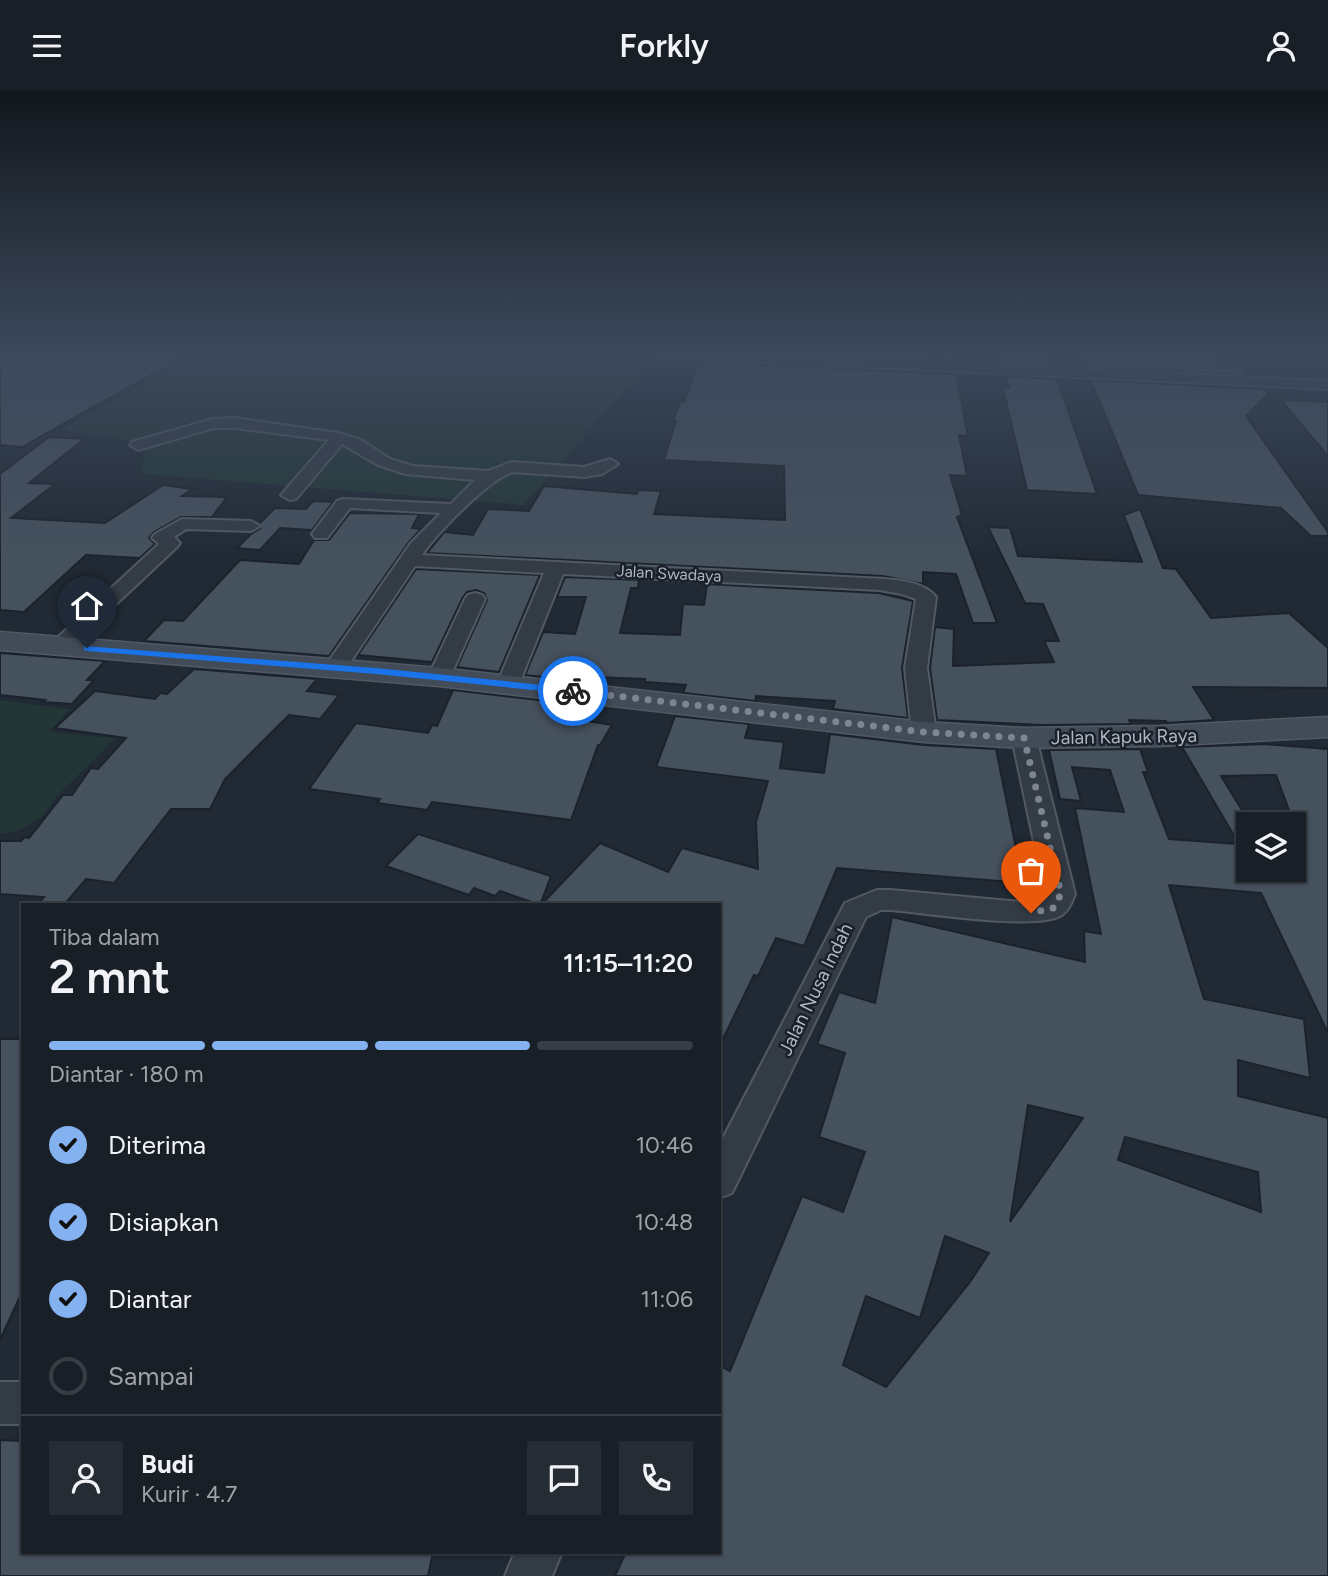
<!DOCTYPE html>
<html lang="id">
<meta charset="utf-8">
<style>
:root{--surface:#181f27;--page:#252c33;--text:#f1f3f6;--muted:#9fa2a7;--line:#363d44;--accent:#84b1f0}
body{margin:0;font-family:Figtree,sans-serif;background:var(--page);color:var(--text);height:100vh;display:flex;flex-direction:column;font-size:26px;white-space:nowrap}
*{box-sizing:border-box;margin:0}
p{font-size:23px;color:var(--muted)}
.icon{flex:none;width:38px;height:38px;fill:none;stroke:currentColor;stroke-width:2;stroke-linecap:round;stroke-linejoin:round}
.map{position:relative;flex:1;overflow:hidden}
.sheet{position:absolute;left:21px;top:812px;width:700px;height:651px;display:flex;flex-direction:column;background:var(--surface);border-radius:0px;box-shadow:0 2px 5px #0004,0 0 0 2px var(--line)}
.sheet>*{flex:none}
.tools{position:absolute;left:1236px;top:721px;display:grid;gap:14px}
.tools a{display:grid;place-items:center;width:70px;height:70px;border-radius:0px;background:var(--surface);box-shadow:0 2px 5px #0004,0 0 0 2px var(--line);font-size:35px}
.pin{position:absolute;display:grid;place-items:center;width:60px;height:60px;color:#fff;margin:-72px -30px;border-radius:50% 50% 50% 0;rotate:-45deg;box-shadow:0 0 7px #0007}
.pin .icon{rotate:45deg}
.courier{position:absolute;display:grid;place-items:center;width:70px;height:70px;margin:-35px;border:5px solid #1a73e8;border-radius:50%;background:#fff;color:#222;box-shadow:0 2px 9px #0007}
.overview em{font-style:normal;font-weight:600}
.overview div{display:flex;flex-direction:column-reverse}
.overview{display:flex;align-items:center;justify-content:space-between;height:119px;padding:0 28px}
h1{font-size:46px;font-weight:600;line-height:52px}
.bar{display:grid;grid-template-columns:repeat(4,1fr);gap:10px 7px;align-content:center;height:84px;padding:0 28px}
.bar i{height:9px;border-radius:5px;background:var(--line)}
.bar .current{background:var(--accent)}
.bar p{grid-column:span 4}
.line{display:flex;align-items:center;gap:18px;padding:0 28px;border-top:2px solid var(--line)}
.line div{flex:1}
.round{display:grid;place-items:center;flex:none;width:74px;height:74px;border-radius:0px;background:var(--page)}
ol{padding:0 28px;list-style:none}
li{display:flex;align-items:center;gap:21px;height:77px}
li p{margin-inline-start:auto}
li .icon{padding:7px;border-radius:50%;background:var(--accent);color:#111;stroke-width:4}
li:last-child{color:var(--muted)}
li i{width:38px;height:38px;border:4px solid var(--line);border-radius:50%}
header{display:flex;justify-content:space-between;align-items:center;height:91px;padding:0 28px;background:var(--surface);font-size:32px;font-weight:600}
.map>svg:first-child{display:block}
</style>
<header><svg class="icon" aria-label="menu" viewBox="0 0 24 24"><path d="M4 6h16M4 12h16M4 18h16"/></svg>Forkly<svg class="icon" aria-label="person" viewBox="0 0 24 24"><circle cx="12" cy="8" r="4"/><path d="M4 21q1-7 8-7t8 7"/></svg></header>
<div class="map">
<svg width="1328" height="1485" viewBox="0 0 1328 1485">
<rect width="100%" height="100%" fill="#202934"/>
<!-- green -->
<g fill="#233636">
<path d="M207,261H650L656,263L524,414L142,383L145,352L61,338Z"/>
<path d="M0,609L70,618L49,641L116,647L57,705L42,726L18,740L0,743Z"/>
</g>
<!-- building -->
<g fill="#46515e" stroke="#1b222b" stroke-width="2" fill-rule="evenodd">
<path d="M0,261H191L22,356L0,354Z"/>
<path d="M788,261H952L953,269Z"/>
<path d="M997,261H1048L1052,274L1000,272Z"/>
<path d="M1079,261H1210L1221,274L1240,275L1249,284L1085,276Z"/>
<path d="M698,271L956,283L968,345L959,344L967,385L950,384L962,424L957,426L997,532H973L956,483L923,481V493L883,485L427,462L444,441L473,444L488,418L529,420L544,395L637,403L638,399L661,400L654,423L785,429L784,375L664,369L676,330H673L680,311H684Z"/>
<path d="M1005,285L1057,288L1097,403L1027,399L1003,297H1010Z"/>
<path d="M1091,289L1264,298L1269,302L1246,325L1328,441V445H1311L1281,417L1138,404Z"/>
<path d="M1281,309L1328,311V365Z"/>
<path d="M49,346L84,348L29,392L55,393L11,427L105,432L163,394L192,398L182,405L227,406L212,426H181L154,441L149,447L155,453L140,467L86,464L24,521L0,519V383Z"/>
<path d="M313,410L333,411L312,439L280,437L260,459L237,457L251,443L261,437L260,432L275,417L306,418Z"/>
<path d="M1140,418L1163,477L1176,478L1211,527L1289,522L1328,557V597L1193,596L1214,629L1167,632L1166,630L1129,629L1131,633L1042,634L937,629L930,577L935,536L954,538L953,575L1054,571L1044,550H1059L1043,513L1025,512L988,436L1010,437L1018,465L1142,471L1124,424Z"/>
<path d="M350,422L419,423L412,437L421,438L409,451L329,565L144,550L164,529L183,530L240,469L299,473L314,449H329Z"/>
<path d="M416,478L540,484L499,581L457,576L487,509L484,502L476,499L467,501L463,506L432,571L358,564Z"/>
<path d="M565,486L639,489L638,497H631L620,542L680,544L683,513L704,514L707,493L879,502L913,510L902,577L908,627L833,618L835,610L756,605L755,610L683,602L686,594L645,591V588L595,586L593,591L525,584L543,541L575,543L586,506H557Z"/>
<path d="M0,562L105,570L87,589H94L72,613L42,611L45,609L0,604Z"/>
<path d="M194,578L317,588L307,600L339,604L320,628L289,624L225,688L210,718H171L114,792L86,788L64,814H37L44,806L0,803V750H21L25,746L29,747L63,704H72L91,677L98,678L126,647L55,637L95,600L155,608L160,602L167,603Z"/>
<path d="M453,599L582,614L575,628L612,634L600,654H598L571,729L432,711L427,719L377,712L380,708L309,698L356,632L428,642L432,634L437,635Z"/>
<path d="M675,625L749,633L745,647L784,651L780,677L824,682L830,643L924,654L996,658L1023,792L837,777L804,855L776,847L758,885L754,884L719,956V814H541L600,752L668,781L682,757L758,778L756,731L768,690L656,676Z"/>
<path d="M1264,653L1328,658V942L1261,802L1169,794L1204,908L1304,928L1310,987L1238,969V1005L1328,1027V1485H615L626,1461H719V1274L730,1280L802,1105L843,1121L865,1061L819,1046L845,962L817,953L839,901L875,912L892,826L1085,871L1084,840L1101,843L1075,717L1124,721L1110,679L1072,676L1081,710L1060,708L1049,659L1140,658L1148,681H1143L1169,748L1239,753L1182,656ZM1276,684L1294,733L1293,779H1248V729L1221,685ZM1028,1014L1083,1027L1010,1131ZM1125,1046L1258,1081L1261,1121L1118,1069ZM945,1145L989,1162L970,1191L886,1296L843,1274L866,1205L920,1227Z"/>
<path d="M418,743L551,785L540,814L500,800L495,805L474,797L469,804L386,775Z"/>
<path d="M0,948H23V1199L0,1249Z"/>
<path d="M0,1349L23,1350V1461H433L428,1485H0Z"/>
</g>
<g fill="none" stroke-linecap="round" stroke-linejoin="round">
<!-- street casing -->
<g stroke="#515963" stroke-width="4">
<g id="street">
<path d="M726,261L1328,290V298L656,266L649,262Z"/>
<path d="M234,327L338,342L361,349L390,368L413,375L488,380L512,371L584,376L610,368L618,373L602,383L584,386L513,381C489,388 436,443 422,464L865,487C886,488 922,488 936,506L927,577L936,641L932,646H916L912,641L905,577L916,508L902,503L879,499L563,483L519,593L516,598H500L497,593L544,482L415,475L343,582H327L324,577L411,452L441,422L350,417L327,447H315L312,443L315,439L337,410L343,408L451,413L475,389L405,383L378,374L342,353L296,408L290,409L281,404L329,349L234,337H214L138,359L130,354L132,351L213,328Z"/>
<path d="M182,428L251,430L260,435L251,440L186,438L174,446L180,452L177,456L67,559H53L49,555L53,551L159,453L152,447L155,443Z"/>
<path d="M475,502L482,504L485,508L450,586L447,591H431L428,586L465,508L468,504Z"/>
<path d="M1024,640L1032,642L1036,647L1075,803C1072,811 1068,821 1060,825C1034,839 926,822 891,819H881L866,826L732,1102L719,1107V1055L845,812L877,799H891L1031,812L1041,811L1046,807L1012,647L1016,642Z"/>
<rect x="0" y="1291" width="23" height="42"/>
<path d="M515,1461H562L552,1485H505Z"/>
</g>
</g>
<!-- secondary casing -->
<g stroke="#515963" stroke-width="3">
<path id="secondary" d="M0,541L439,577L924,631L1024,637L1160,635L1328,626V646L1160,655L1024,657L924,651L439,595L0,559Z"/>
</g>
<!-- street -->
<use href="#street" fill="#333b45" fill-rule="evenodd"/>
<!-- secondary -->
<use href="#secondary" fill="#424b58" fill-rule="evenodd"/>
</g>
<!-- sky -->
<linearGradient id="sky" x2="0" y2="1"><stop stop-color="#12171d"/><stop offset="0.56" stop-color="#3c495c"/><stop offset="1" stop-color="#3c495c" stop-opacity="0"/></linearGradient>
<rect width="1328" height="469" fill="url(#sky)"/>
<!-- route -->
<path fill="#1a73e8" d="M84,555L376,577L573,597L578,600L573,603L376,583L87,560L84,559Z"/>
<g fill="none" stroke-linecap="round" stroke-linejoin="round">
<!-- done -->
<path stroke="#7c8590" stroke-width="7" stroke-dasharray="0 12.6" d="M573,600L924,641L1024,647L1061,803L1053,817L1031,822"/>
</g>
<g text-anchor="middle" stroke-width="5" stroke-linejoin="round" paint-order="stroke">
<!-- far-street labels -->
<g font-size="16" fill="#adb6c2" stroke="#192029">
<text transform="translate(669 482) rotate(3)" y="6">Jalan Swadaya</text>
</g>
<!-- street labels -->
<g font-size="19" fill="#adb6c2" stroke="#192029">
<text transform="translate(1124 645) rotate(-1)" y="7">Jalan Kapuk Raya</text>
<text transform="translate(815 898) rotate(-64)" y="7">Jalan Nusa Indah</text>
</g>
</g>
</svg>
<div class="tools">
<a><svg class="icon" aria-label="layers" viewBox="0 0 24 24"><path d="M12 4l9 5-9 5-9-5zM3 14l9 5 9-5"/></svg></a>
</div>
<div class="pin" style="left:1031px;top:822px;background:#ea580c"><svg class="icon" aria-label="bag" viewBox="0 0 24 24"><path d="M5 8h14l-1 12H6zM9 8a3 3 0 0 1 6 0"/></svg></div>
<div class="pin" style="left:87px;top:557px;background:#1f2937"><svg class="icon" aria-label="home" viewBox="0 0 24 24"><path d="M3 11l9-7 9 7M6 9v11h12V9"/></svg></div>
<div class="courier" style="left:573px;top:600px"><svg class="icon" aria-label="bike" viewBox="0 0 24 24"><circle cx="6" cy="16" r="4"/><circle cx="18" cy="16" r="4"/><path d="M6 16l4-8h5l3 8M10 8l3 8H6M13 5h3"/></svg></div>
<section class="sheet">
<div class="overview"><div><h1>2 mnt</h1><p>Tiba dalam</p></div><em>11:15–11:20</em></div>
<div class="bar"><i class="current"></i><i class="current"></i><i class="current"></i><i></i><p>Diantar · 180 m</p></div>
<ol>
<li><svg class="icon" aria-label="check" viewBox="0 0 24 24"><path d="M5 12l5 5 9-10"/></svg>Diterima<p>10:46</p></li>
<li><svg class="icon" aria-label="check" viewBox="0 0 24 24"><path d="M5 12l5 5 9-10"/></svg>Disiapkan<p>10:48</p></li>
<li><svg class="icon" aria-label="check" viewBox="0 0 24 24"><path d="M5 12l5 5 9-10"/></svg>Diantar<p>11:06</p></li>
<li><i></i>Sampai</li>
</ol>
<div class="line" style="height:126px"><a class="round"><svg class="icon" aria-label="person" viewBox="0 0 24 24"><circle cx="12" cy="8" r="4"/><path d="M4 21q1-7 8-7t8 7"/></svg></a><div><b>Budi</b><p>Kurir · 4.7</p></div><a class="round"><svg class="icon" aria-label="chat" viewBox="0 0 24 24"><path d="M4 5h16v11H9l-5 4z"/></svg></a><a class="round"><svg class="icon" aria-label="phone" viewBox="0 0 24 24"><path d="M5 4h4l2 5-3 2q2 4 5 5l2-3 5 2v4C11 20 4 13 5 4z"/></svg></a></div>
</section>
</div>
